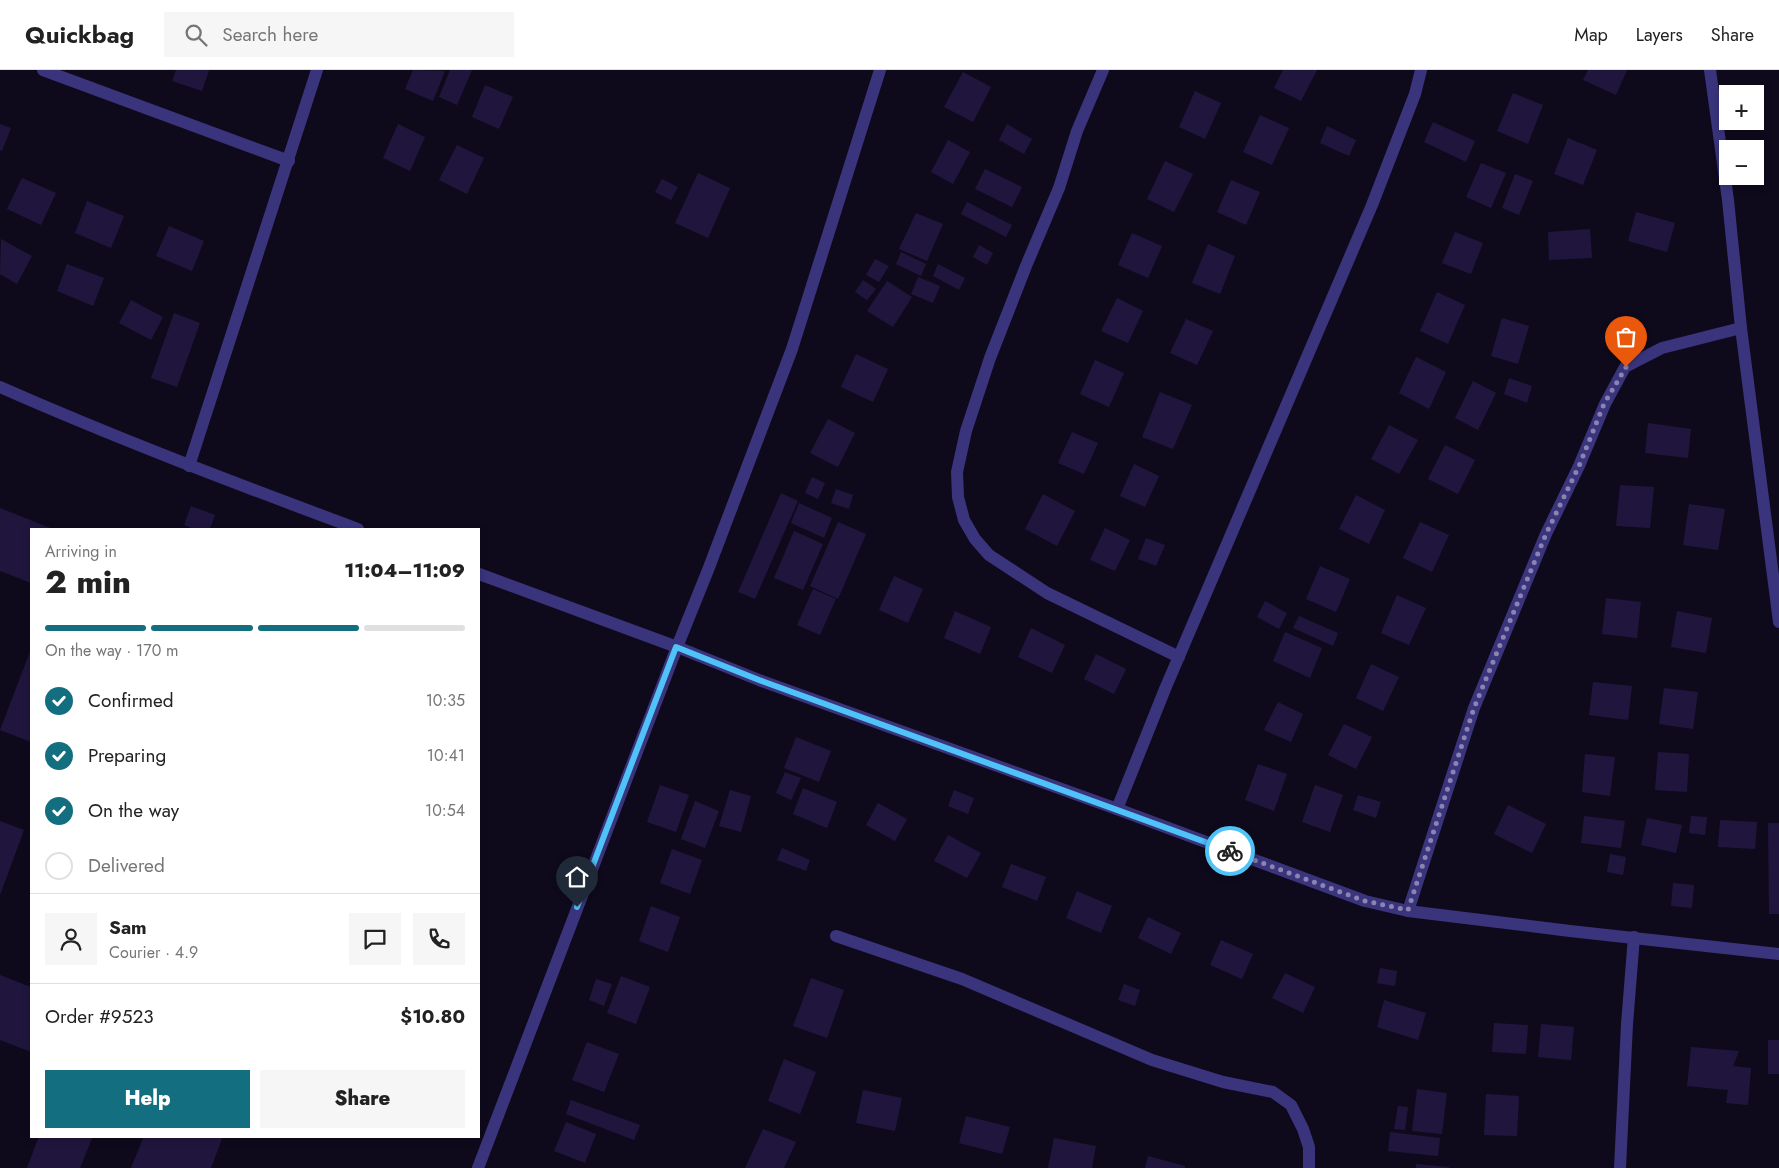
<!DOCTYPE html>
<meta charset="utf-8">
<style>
:root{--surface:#fff;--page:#f6f6f6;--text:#222;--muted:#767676;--line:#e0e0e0;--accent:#136e7f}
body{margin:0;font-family:Jost,sans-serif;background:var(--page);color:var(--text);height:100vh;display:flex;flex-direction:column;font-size:19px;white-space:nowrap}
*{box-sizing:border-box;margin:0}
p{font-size:16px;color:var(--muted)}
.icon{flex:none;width:28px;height:28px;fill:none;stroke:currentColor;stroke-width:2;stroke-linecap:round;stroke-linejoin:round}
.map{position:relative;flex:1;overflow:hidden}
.drawer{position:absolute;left:30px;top:458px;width:450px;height:610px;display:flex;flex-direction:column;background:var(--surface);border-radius:0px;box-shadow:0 2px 8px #0003}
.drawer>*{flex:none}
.fabs{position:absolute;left:1719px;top:15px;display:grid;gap:10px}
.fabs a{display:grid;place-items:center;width:45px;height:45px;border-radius:0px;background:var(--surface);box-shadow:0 2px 8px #0003;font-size:25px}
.pin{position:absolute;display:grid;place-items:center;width:42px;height:42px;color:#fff;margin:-51px -21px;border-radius:50% 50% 50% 0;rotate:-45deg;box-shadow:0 0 5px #0007}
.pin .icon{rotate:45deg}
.courier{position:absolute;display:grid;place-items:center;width:50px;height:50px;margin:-25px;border:4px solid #4fc3f7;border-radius:50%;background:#fff;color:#222;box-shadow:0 1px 6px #0007}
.headline em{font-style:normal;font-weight:800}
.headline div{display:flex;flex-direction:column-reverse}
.headline{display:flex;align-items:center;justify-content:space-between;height:85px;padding:0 15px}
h1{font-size:32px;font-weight:800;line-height:38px}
.bar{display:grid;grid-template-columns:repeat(4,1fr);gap:8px 5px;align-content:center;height:60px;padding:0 15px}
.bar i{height:6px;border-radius:4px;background:var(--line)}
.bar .selected{background:var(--accent)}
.bar p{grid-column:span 4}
.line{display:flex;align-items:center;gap:12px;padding:0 15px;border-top:1px solid var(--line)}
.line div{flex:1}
.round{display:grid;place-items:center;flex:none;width:52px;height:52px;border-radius:0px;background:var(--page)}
ol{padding:0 15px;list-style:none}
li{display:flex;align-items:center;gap:15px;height:55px}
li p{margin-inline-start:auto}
li .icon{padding:5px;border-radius:50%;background:var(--accent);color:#fff;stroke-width:4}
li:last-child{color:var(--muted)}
li i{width:28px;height:28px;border:2px solid var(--line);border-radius:50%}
.button{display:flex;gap:10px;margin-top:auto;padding:10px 15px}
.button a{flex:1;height:58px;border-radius:0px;background:var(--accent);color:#fff;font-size:20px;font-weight:800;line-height:58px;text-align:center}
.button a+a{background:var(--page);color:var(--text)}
header{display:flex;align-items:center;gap:30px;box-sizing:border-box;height:70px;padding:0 25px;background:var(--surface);border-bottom:1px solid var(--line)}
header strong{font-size:24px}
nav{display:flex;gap:28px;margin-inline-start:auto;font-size:18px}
.search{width:350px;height:45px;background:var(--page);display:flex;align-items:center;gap:12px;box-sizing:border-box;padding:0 18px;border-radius:0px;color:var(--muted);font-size:19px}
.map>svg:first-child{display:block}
</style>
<header>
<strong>Quickbag</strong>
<div class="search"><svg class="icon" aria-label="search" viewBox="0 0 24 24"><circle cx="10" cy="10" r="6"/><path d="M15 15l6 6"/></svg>Search here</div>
<nav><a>Map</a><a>Layers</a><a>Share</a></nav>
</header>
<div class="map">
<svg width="1779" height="1098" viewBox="0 0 1779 1098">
<rect width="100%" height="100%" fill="#0e0a1c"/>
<!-- building -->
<g fill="#20163d">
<path d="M176,0H209L202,21L172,11Z"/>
<path d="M413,0L445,1L433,31L405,19Z"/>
<path d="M450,0H472L457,35L439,27Z"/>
<path d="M1283,0H1317L1301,31L1274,18Z"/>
<path d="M1588,0H1627L1616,25L1583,10Z"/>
<path d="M963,2L991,17L973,52L944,37Z"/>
<path d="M485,15L513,27L499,59L472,47Z"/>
<path d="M1195,21L1221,33L1205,69L1179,57Z"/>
<path d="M1513,23L1543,35L1528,74L1497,61Z"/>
<path d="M1260,45L1289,58L1272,95L1243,82Z"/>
<path d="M1433,52L1475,71L1466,92L1424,72Z"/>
<path d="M0,54L11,58L2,81L0,80Z"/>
<path d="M398,54L425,67L410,101L383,88Z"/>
<path d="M1007,54L1032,69L1024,84L999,70Z"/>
<path d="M1327,56L1356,70L1349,86L1320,73Z"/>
<path d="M1568,68L1597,80L1583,115L1554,104Z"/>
<path d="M948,70L970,82L953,114L931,102Z"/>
<path d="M457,75L484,88L467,124L439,110Z"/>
<path d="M1165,91L1193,104L1174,142L1147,129Z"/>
<path d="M1481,93L1506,103L1491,138L1466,127Z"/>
<path d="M985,99L1022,117L1012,137L975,119Z"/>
<path d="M698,103L730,118L708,168L675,153Z"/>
<path d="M1515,104L1533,111L1519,145L1502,138Z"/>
<path d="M22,108L56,123L41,155L7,139Z"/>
<path d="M662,109L678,117L671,130L655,122Z"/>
<path d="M1231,110L1260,122L1246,155L1217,142Z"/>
<path d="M87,131L124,146L111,178L75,163Z"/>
<path d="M967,132L1012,155L1006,167L961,144Z"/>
<path d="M1636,142L1675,153L1667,182L1628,171Z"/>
<path d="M916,143L943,154L927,191L899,179Z"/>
<path d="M169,156L204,171L192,201L156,186Z"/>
<path d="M1590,159L1592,188L1549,190L1548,162Z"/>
<path d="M1455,162L1483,173L1471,204L1442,193Z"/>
<path d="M1132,163L1162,176L1148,208L1118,195Z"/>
<path d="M1,169L32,186L17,214L0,204Z"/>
<path d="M1208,174L1235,186L1220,224L1192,213Z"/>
<path d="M979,175L993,183L987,195L973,187Z"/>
<path d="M901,182L926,194L921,206L896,194Z"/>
<path d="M875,189L889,196L879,212L866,205Z"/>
<path d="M67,194L104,208L93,236L57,221Z"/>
<path d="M938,194L965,208L959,220L933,206Z"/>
<path d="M918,207L940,216L933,233L911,224Z"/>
<path d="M863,210L876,219L867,230L855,222Z"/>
<path d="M887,211L912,227L893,257L867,241Z"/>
<path d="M1437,222L1465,235L1448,274L1420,261Z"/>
<path d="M1117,228L1143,241L1128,273L1101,261Z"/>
<path d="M131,230L163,247L151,270L119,253Z"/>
<path d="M174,243L200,253L177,317L151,308Z"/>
<path d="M1502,248L1529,256L1518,294L1491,286Z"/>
<path d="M1186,249L1213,261L1197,295L1170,283Z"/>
<path d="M856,284L888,299L873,332L841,317Z"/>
<path d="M1416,287L1446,302L1429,339L1399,323Z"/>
<path d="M1095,290L1124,303L1109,337L1080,324Z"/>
<path d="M1509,308L1532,316L1527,333L1504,324Z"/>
<path d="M1473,311L1496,323L1478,360L1455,348Z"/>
<path d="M1160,322L1192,335L1173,379L1142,367Z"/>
<path d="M828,349L855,363L838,397L810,383Z"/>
<path d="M1648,353L1691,359L1688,388L1645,383Z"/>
<path d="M1389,355L1418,370L1399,404L1371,389Z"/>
<path d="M1072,362L1098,373L1084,404L1058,393Z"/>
<path d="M1445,375L1475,390L1458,424L1428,409Z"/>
<path d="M1134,394L1159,406L1145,437L1120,426Z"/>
<path d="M812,407L825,413L818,429L805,423Z"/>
<path d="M1620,415L1654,417L1650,458L1616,456Z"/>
<path d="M836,419L853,425L849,439L831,433Z"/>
<path d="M781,423L798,431L755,529L738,522Z"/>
<path d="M1043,424L1075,441L1057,476L1025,459Z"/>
<path d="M1356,425L1385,440L1369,474L1339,459Z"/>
<path d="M799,433L832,448L824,468L791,453Z"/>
<path d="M1689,434L1725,439L1718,480L1683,475Z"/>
<path d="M191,436L215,445L210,459H194L184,455Z"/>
<path d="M0,438L53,459H31V513L0,501Z"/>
<path d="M838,452L866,464L838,529L810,516Z"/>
<path d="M1420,452L1449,465L1432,502L1403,488Z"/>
<path d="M1105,458L1130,470L1115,501L1090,490Z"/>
<path d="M794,461L823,474L803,520L774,508Z"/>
<path d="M1146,468L1165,475L1156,496L1138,489Z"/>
<path d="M1320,496L1350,509L1336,542L1306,529Z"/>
<path d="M894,506L923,519L908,553L879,540Z"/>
<path d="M813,519L836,529L820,565L797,555Z"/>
<path d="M1397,525L1426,538L1409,575L1381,563Z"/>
<path d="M1606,528L1641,532L1637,568L1602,564Z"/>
<path d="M1265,531L1287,543L1279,559L1257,547Z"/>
<path d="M955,541L991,557L980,584L944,568Z"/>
<path d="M1677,541L1712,548L1706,583L1671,577Z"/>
<path d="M1299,546L1338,563L1333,576L1293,558Z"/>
<path d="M1031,558L1065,575L1052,603L1018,587Z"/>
<path d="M1285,562L1322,578L1310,608L1273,591Z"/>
<path d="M31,579V672L0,660Z"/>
<path d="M1096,584L1126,599L1114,624L1084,609Z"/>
<path d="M1371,594L1399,607L1383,641L1356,628Z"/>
<path d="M1593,612L1632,616L1628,650L1589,645Z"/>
<path d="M1664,618L1698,622L1693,659L1659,654Z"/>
<path d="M1278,632L1303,644L1291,672L1264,660Z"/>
<path d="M1344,654L1372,667L1356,699L1328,685Z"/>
<path d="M796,667L831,681L819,712L784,698Z"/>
<path d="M1658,682L1689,684L1687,722L1655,720Z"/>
<path d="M1585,684L1615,687L1610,726L1582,722Z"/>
<path d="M1258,694L1287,704L1274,741L1245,730Z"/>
<path d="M785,702L801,708L791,730L776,723Z"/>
<path d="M660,715L689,725L676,762L647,752Z"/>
<path d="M1315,715L1343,725L1330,762L1302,752Z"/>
<path d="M803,718L837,732L827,758L793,744Z"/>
<path d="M730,720L751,726L741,762L719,756Z"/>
<path d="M954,720L974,728L968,744L948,736Z"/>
<path d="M1358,725L1381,732L1376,748L1353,740Z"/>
<path d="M695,731L719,741L705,778L681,769Z"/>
<path d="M878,733L907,749L895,771L866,755Z"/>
<path d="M1508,735L1546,754L1532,783L1494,764Z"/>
<path d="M1584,746L1625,751L1621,778L1581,773Z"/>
<path d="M1691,746L1707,747L1705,765L1689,763Z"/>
<path d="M1647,748L1682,755L1676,783L1641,775Z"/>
<path d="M1720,750L1757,752L1755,779L1718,777Z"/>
<path d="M0,751L24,760L0,825Z"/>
<path d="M1768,753H1779V844H1769Z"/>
<path d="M948,765L981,783L967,808L934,791Z"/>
<path d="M782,778L810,790L806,801L777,790Z"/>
<path d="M672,779L702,790L690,824L660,813Z"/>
<path d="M1610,784L1626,787L1623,805L1607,802Z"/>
<path d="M1011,794L1046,807L1037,831L1002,817Z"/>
<path d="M1673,813L1694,815L1692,838L1671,836Z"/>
<path d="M1077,821L1112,836L1101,863L1066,848Z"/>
<path d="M651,836L680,847L668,882L639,871Z"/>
<path d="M1148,847L1181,863L1171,884L1138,868Z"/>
<path d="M1221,870L1253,884L1242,909L1210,895Z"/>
<path d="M1380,898L1397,901L1395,916L1377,913Z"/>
<path d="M1285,903L1315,917L1303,943L1272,928Z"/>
<path d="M0,905L31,917V982L0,970Z"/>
<path d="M621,906L650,917L636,954L607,943Z"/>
<path d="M811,908L844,920L827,968L793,956Z"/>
<path d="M596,909L612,914L604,936L589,930Z"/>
<path d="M1124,914L1140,920L1135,936L1118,930Z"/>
<path d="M1384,930L1426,943L1418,970L1377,957Z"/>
<path d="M1494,953L1528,955L1526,984L1492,982Z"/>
<path d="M1541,954L1574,957L1571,990L1538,987Z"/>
<rect x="1768" y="970" width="11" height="34"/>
<path d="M587,972L619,984L604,1022L572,1010Z"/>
<path d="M1691,977L1739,981L1733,996L1751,998L1748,1035L1726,1033L1728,1020L1687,1016Z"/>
<path d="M784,989L816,1002L800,1044L768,1031Z"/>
<path d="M1417,1019L1447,1023L1442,1064L1412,1061Z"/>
<path d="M863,1020L902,1028L895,1061L856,1053Z"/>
<path d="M1486,1024L1519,1026L1517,1066L1484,1065Z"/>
<path d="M571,1030L640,1055L634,1070L566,1044Z"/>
<path d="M1398,1036L1408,1037L1405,1060L1394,1059Z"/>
<path d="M966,1046L1010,1057L1002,1084L959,1073Z"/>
<path d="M566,1052L596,1064L585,1093L554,1081Z"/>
<path d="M763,1059L796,1072L784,1098H745Z"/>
<path d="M1390,1062L1440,1068L1438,1086L1388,1081Z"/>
<path d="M39,1066H93L80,1098H27Z"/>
<path d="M144,1066H223L211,1098H131Z"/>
<path d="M1054,1068L1096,1076L1092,1098H1048Z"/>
<path d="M1148,1086L1185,1096V1098H1145Z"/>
<path d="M1416,1094L1449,1097V1098H1416Z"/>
</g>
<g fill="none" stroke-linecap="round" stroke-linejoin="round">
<!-- minor -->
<g stroke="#3a347d" stroke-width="12">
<path d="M43,0L289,91"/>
<path d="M1103,0L1077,61L1059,118L1026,196L990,288L966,361L957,402L958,427L964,450L975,469L989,485L1047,523L1179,587"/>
<path d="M1710,0L1728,130L1741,258L1779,552"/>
<path d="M0,317C118,369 237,414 358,459"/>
<path d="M189,396L317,0"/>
<path d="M479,504L677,577L759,610L1117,739L1365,831L1408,841L1570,861L1779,884"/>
<path d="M1117,739L1165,619L1372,135L1415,24L1421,0"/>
<path d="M1408,841L1474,638L1546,464L1579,396L1605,334L1625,297L1662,278L1741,258"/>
<path d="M836,866L962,909L1152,990L1223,1012L1273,1022L1291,1035L1303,1059L1309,1077V1098"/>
<path d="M478,1098L677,577L708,500L792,279L880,0"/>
<path d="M1620,1098L1627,954L1634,867"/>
</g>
</g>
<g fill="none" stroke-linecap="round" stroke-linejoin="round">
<!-- done -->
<path stroke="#8b84b0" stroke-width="5" stroke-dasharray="0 9" d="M1230,781L1365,831L1408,840L1474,638L1546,464L1579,396L1604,334L1626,297"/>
<!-- route -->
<path stroke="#4fc3f7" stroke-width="6" d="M577,837L676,577L759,610L1230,781"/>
</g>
</svg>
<div class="fabs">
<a>+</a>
<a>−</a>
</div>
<div class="pin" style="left:1626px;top:297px;background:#ea580c"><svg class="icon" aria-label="bag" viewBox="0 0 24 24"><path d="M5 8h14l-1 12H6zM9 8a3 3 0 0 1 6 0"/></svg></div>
<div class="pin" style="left:577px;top:837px;background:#1f2937"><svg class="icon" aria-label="home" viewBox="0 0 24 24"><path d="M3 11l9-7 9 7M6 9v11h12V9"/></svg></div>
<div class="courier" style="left:1230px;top:781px"><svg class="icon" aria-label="bike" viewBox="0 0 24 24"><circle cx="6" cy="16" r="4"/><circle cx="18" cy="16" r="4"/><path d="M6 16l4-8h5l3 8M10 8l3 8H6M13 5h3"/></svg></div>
<section class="drawer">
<div class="headline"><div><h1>2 min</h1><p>Arriving in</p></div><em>11:04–11:09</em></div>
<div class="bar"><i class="selected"></i><i class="selected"></i><i class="selected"></i><i></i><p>On the way · 170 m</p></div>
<ol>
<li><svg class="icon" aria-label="check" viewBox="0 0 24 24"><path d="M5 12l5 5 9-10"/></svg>Confirmed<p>10:35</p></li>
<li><svg class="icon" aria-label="check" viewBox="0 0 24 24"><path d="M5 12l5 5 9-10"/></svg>Preparing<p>10:41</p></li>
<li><svg class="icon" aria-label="check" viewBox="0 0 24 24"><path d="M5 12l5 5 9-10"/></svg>On the way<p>10:54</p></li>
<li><i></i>Delivered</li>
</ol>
<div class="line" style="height:90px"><a class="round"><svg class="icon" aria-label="person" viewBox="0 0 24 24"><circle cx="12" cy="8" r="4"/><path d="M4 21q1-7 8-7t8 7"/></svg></a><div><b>Sam</b><p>Courier · 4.9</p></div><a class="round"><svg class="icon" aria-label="chat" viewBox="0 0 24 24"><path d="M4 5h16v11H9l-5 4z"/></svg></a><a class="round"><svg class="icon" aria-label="phone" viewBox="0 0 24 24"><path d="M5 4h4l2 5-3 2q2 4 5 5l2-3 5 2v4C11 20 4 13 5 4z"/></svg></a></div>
<div class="line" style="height:65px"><div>Order #9523</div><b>$10.80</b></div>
<div class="button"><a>Help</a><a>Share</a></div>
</section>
</div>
